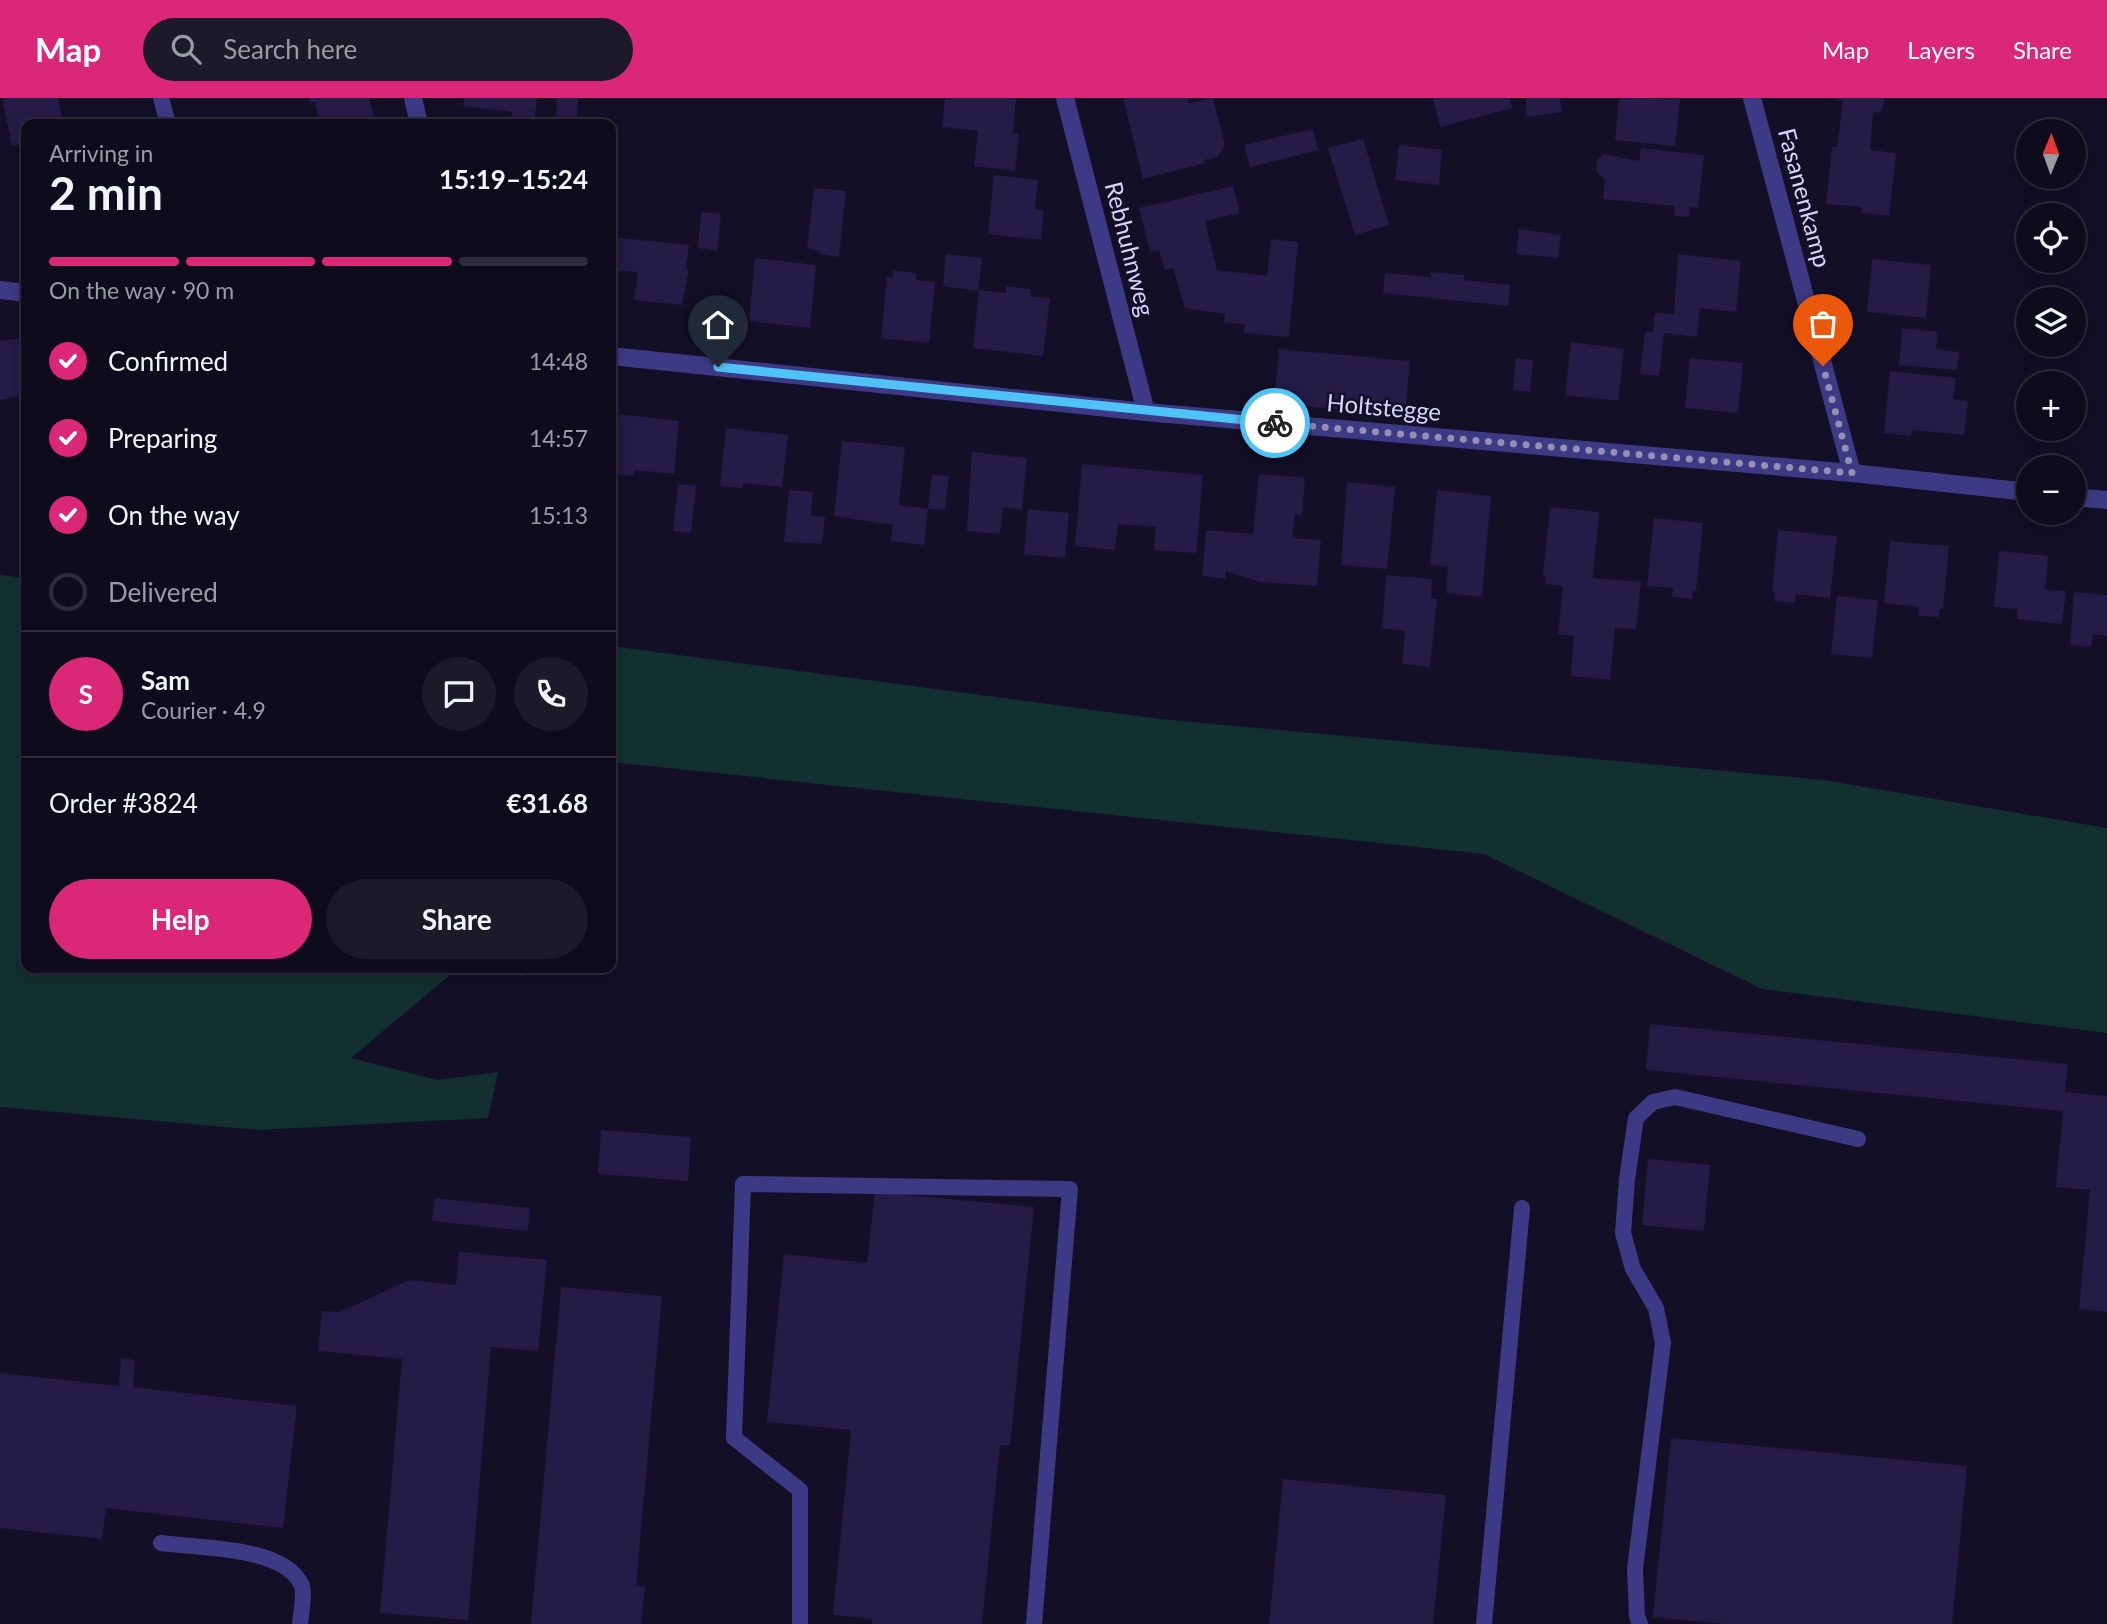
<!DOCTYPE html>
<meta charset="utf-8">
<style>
:root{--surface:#0e0b1c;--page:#1c1929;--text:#f1f3f6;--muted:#9b9ba3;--line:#2e2b3b;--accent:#db2777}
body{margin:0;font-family:Lato,sans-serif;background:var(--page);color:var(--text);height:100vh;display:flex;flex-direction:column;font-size:26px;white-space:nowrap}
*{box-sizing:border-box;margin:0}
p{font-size:23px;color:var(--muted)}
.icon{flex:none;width:38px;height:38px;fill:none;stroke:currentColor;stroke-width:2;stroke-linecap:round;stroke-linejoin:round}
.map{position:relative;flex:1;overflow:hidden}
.details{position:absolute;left:21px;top:21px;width:595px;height:854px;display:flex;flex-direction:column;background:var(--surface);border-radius:14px;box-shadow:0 4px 18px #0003,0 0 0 2px var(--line)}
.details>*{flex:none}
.needle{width:46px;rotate:1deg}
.tools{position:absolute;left:2016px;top:21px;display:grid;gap:14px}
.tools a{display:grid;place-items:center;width:70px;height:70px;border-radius:50%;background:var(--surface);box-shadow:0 4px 18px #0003,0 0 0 2px var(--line);font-size:35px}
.pin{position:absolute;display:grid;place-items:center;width:60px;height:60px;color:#fff;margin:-72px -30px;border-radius:50% 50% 50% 0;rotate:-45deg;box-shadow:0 0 7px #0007}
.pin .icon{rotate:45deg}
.courier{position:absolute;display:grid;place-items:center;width:70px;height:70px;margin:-35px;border:5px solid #4fc3f7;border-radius:50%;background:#fff;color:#222;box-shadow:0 2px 9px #0007}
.head em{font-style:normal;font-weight:700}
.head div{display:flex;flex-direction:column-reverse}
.head{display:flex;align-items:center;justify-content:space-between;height:119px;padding:0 28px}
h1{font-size:46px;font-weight:700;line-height:52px}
.bar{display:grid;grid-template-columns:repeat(4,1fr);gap:10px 7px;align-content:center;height:84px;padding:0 28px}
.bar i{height:9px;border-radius:5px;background:var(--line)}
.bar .current{background:var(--accent)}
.bar p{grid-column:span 4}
.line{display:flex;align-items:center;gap:18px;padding:0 28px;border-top:2px solid var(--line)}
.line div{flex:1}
.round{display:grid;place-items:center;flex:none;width:74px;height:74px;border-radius:37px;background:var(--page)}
ol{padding:0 28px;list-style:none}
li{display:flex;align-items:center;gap:21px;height:77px}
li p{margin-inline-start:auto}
li .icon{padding:7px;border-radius:50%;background:var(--accent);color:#fff;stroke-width:4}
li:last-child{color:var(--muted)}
li i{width:38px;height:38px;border:4px solid var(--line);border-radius:50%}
.primary-button{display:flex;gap:14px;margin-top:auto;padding:14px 28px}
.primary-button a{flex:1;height:80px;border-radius:42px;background:var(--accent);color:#fff;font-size:28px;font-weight:700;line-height:80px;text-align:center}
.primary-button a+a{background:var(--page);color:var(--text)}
header{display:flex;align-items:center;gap:42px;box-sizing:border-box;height:98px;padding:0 35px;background:var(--accent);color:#fff}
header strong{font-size:33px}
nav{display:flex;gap:38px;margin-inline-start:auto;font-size:24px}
.search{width:490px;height:63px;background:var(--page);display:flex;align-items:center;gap:18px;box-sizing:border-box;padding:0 24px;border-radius:38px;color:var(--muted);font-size:26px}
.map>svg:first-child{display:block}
</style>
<header>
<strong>Map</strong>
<div class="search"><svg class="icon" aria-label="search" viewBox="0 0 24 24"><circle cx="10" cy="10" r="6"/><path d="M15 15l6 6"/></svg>Search here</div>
<nav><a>Map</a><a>Layers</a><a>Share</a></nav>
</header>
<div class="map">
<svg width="2107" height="1526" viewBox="0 0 2107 1526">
<rect width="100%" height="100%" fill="#130f26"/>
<!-- green -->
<g fill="#12302f">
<path d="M0,477L26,480V870H538L524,878L457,871L351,960L437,982L498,974L488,1020L258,1032L0,1009Z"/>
<path d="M611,548L1160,621L1823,682L2107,730V935L1762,891L1484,756L611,664Z"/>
</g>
<!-- building -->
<g fill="#241b47">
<path d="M2,0H58L63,26H26V45L12,48Z"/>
<path d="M308,0H369L376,26H320L315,4L310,5Z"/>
<path d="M464,0H537L534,26L510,25L512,14L463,8Z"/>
<path d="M557,0H578L577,26H556Z"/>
<path d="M945,0H1016L1013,35L1019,36L1015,73L974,68L978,33L942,29Z"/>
<path d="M1123,0H1187L1189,5L1213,0L1225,47L1218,59L1204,62L1205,65L1143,81Z"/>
<path d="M1433,0H1510L1512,10L1440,29Z"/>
<path d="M1526,0H1560L1562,14L1526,19Z"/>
<path d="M1619,0L1680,1L1675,48L1615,42Z"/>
<path d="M1832,0H1885L1881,15L1873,14L1870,52L1896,55L1889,118L1861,115L1862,109L1826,106L1832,49H1837L1843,3Z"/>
<path d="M1313,31L1318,52L1250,69L1244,47Z"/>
<path d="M1363,41L1389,127L1355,137L1328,50Z"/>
<path d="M1399,47L1442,52L1439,87L1395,82Z"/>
<path d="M1641,50L1704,57L1698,110L1690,109L1689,119L1674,118L1675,108L1603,101L1605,82L1596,73L1597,62L1604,56L1639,63Z"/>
<path d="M994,77L1038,82L1035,111L1044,112L1041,142L988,136Z"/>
<path d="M1233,88L1240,115L1205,123L1217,172L1267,178L1271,141L1298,144L1289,239L1244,235L1245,226L1224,224L1225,216L1185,210L1173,170L1165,172L1159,152L1150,154L1139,110Z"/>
<path d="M814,90L846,93L839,159L819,156L820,153L807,151Z"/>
<path d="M701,114L721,116L717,153L698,150Z"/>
<path d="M1519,131L1561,137L1558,160L1516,156Z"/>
<path d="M611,139L689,147L686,171H689L682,207L634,202L638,174L611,172Z"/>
<path d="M946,156L982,160L978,193L943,188Z"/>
<path d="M1678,156L1741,163L1736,214L1700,210L1697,239L1664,235L1659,278L1640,276L1645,234H1653L1655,215L1674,216Z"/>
<path d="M755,160L816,167L810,230L749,223Z"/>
<path d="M1872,161L1931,167L1926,220L1867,214Z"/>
<path d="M893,172L916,175V182L935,184L929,245L881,240L887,179L893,180Z"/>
<path d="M1431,174L1465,177L1464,182L1510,187L1508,208L1383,195L1385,175L1430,179Z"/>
<path d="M1006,188L1031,191L1030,198L1050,200L1043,258L973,250L979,192L1006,195Z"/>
<path d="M1902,230L1938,234L1936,251L1959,254L1957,272L1899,267Z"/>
<path d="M26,239V297L0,302V243Z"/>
<path d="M1571,244L1624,251L1618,303L1565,297Z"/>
<path d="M1279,251L1410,263L1405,318L1274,305Z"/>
<path d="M1516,260L1533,262L1530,294L1513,292Z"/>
<path d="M1690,260L1743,265L1738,315L1685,310Z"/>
<path d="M1890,273L1956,280L1953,301L1968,303L1964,337L1912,332L1911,338L1884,335Z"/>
<path d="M619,316L679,323L674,376L634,372L633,378L612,376Z"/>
<path d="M726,330L788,337L782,389L743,385L742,390L720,388Z"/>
<path d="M842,343L905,349L899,407L928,411L924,447L891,443L893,427L834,418Z"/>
<path d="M972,354L1027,360L1022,412L1003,409L1000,436L967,433Z"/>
<path d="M1082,366L1203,377L1196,455L1154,452L1156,429L1118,426L1115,452L1075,448Z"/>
<path d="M1259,376L1305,380L1302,417L1295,416L1292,440L1321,442L1317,488L1260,484L1226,473L1225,481L1202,478L1206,432L1253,436Z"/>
<path d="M932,377L949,378L945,412L928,411Z"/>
<path d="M1347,384L1395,389L1387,471L1341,467Z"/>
<path d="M678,386L696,388L691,435L673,433Z"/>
<path d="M789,392L813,394L811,417L825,419L822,446L784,444Z"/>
<path d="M1437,392L1491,398L1482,499L1446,495L1448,469L1430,467Z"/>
<path d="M1550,409L1599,414L1593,480L1641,484L1636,531L1615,530L1610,582L1571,578L1574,538L1558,536L1563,488L1545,486L1546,478L1543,477Z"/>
<path d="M1028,411L1069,415L1065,460L1024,456Z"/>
<path d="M1654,420L1703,425L1696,493H1693L1692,501L1672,499L1673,490L1647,488Z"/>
<path d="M1778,432L1837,438L1830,500L1796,496L1795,505L1774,503L1775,494L1772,493Z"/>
<path d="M1890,443L1949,448L1943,511H1940L1939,519L1918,518L1919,509L1884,505Z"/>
<path d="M1999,453L2048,458L2045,492L2066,493L2062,526L2017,521L2018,511L1994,509Z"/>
<path d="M1386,477L1432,481L1431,501H1437L1430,569L1402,566L1405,533L1382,530Z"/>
<path d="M2074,494L2107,497V538L2093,536L2091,549L2070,547Z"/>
<path d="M1837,498L1878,502L1872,560L1831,556Z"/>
<path d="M1650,926L2068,966L2065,994L2107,998V1214L2079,1211L2090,1092L2056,1089L2063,1013L1646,972Z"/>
<path d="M601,1032L691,1039L688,1083L598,1076Z"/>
<path d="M1648,1061L1710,1067L1704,1133L1642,1127Z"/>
<path d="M875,1094L1034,1109L1010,1348L1000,1347L982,1526H872V1521L833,1517L851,1332L767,1324L784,1156L867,1165Z"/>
<path d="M435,1100L530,1110L528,1133L432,1123Z"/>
<path d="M459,1154L547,1162L538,1253L491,1249L468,1522L380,1515L402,1261L318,1253L322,1213L340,1214L409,1182L456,1187Z"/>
<path d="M561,1189L662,1198L636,1488L645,1489L641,1526H531Z"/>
<path d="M121,1260L135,1262L133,1289L297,1308L283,1430L106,1410L102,1441L0,1430V1275L119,1288Z"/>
<path d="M1671,1340L1967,1368L1952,1526H1725L1653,1519Z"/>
<path d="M1283,1381L1446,1397L1433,1526H1269Z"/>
</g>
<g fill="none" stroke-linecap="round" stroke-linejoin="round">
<!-- lane -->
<g stroke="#3d3a85" stroke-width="16">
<path d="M161,0L168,26"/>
<path d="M161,1445C198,1450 286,1448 302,1488C305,1498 301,1515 300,1526"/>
<path d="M800,1526V1392L734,1340L743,1086L1070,1091L1034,1526"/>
<path d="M1484,1526L1522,1110"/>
<path d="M1640,1526L1637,1518L1635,1471L1663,1245L1656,1210L1633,1171L1623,1135L1627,1081L1636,1020L1653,1004L1675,999L1858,1041"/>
</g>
<!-- street -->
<g stroke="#3d3a85" stroke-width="18">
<path d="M413,0L419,26"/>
<path d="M1065,0L1146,314"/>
<path d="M1752,0L1852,375"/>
<path d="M0,192L26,195"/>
<path d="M611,258L1146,314L1852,375L2028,394"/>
<path d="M2074,399L2107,402"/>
</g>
</g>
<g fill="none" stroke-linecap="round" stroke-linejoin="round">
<!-- done -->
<path stroke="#948fb3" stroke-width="7" stroke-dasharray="0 12.6" d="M1275,325L1852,375L1823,268"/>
<!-- route -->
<path stroke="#4fc3f7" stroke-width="9" d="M718,269L1275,325"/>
</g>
<g text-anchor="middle" stroke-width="5" stroke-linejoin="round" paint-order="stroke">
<!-- street labels -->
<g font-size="24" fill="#d9d4ff" stroke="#130f26">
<text transform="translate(1804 100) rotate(75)" y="8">Fasanenkamp</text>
<text transform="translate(1129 151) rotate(76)" y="8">Rebhuhnweg</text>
<text transform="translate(1384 310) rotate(5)" y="8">Holtstegge</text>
</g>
</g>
</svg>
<div class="tools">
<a><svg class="needle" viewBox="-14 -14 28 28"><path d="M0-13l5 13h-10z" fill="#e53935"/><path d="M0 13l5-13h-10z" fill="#9b9ba3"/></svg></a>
<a><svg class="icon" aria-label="locate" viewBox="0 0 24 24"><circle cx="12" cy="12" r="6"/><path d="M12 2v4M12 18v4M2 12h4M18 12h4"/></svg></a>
<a><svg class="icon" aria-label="layers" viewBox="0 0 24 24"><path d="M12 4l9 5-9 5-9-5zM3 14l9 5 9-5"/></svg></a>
<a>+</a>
<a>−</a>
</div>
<div class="pin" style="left:1823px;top:268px;background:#ea580c"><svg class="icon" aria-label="bag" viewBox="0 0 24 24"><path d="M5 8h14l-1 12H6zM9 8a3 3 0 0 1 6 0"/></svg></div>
<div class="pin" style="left:718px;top:269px;background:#1f2937"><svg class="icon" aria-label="home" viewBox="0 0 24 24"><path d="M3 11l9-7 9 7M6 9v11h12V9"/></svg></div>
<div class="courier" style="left:1275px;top:325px"><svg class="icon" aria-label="bike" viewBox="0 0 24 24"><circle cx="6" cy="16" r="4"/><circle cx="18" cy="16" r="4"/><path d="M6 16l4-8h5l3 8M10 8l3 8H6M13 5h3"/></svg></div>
<section class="details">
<div class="head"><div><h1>2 min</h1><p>Arriving in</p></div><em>15:19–15:24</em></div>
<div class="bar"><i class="current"></i><i class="current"></i><i class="current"></i><i></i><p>On the way · 90 m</p></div>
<ol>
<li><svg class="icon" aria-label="check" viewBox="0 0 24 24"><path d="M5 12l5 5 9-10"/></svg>Confirmed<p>14:48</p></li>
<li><svg class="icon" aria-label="check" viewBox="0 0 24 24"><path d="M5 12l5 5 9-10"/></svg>Preparing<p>14:57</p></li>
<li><svg class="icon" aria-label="check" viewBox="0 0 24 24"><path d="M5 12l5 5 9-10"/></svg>On the way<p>15:13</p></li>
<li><i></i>Delivered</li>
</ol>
<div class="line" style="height:126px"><b class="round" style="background:var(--accent);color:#fff">S</b><div><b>Sam</b><p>Courier · 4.9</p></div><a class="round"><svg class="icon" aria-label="chat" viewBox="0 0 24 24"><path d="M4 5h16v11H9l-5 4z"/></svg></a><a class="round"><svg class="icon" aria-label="phone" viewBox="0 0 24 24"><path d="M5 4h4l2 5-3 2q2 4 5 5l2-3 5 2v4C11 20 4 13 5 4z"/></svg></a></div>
<div class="line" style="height:91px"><div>Order #3824</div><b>€31.68</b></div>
<div class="primary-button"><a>Help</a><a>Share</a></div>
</section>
</div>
